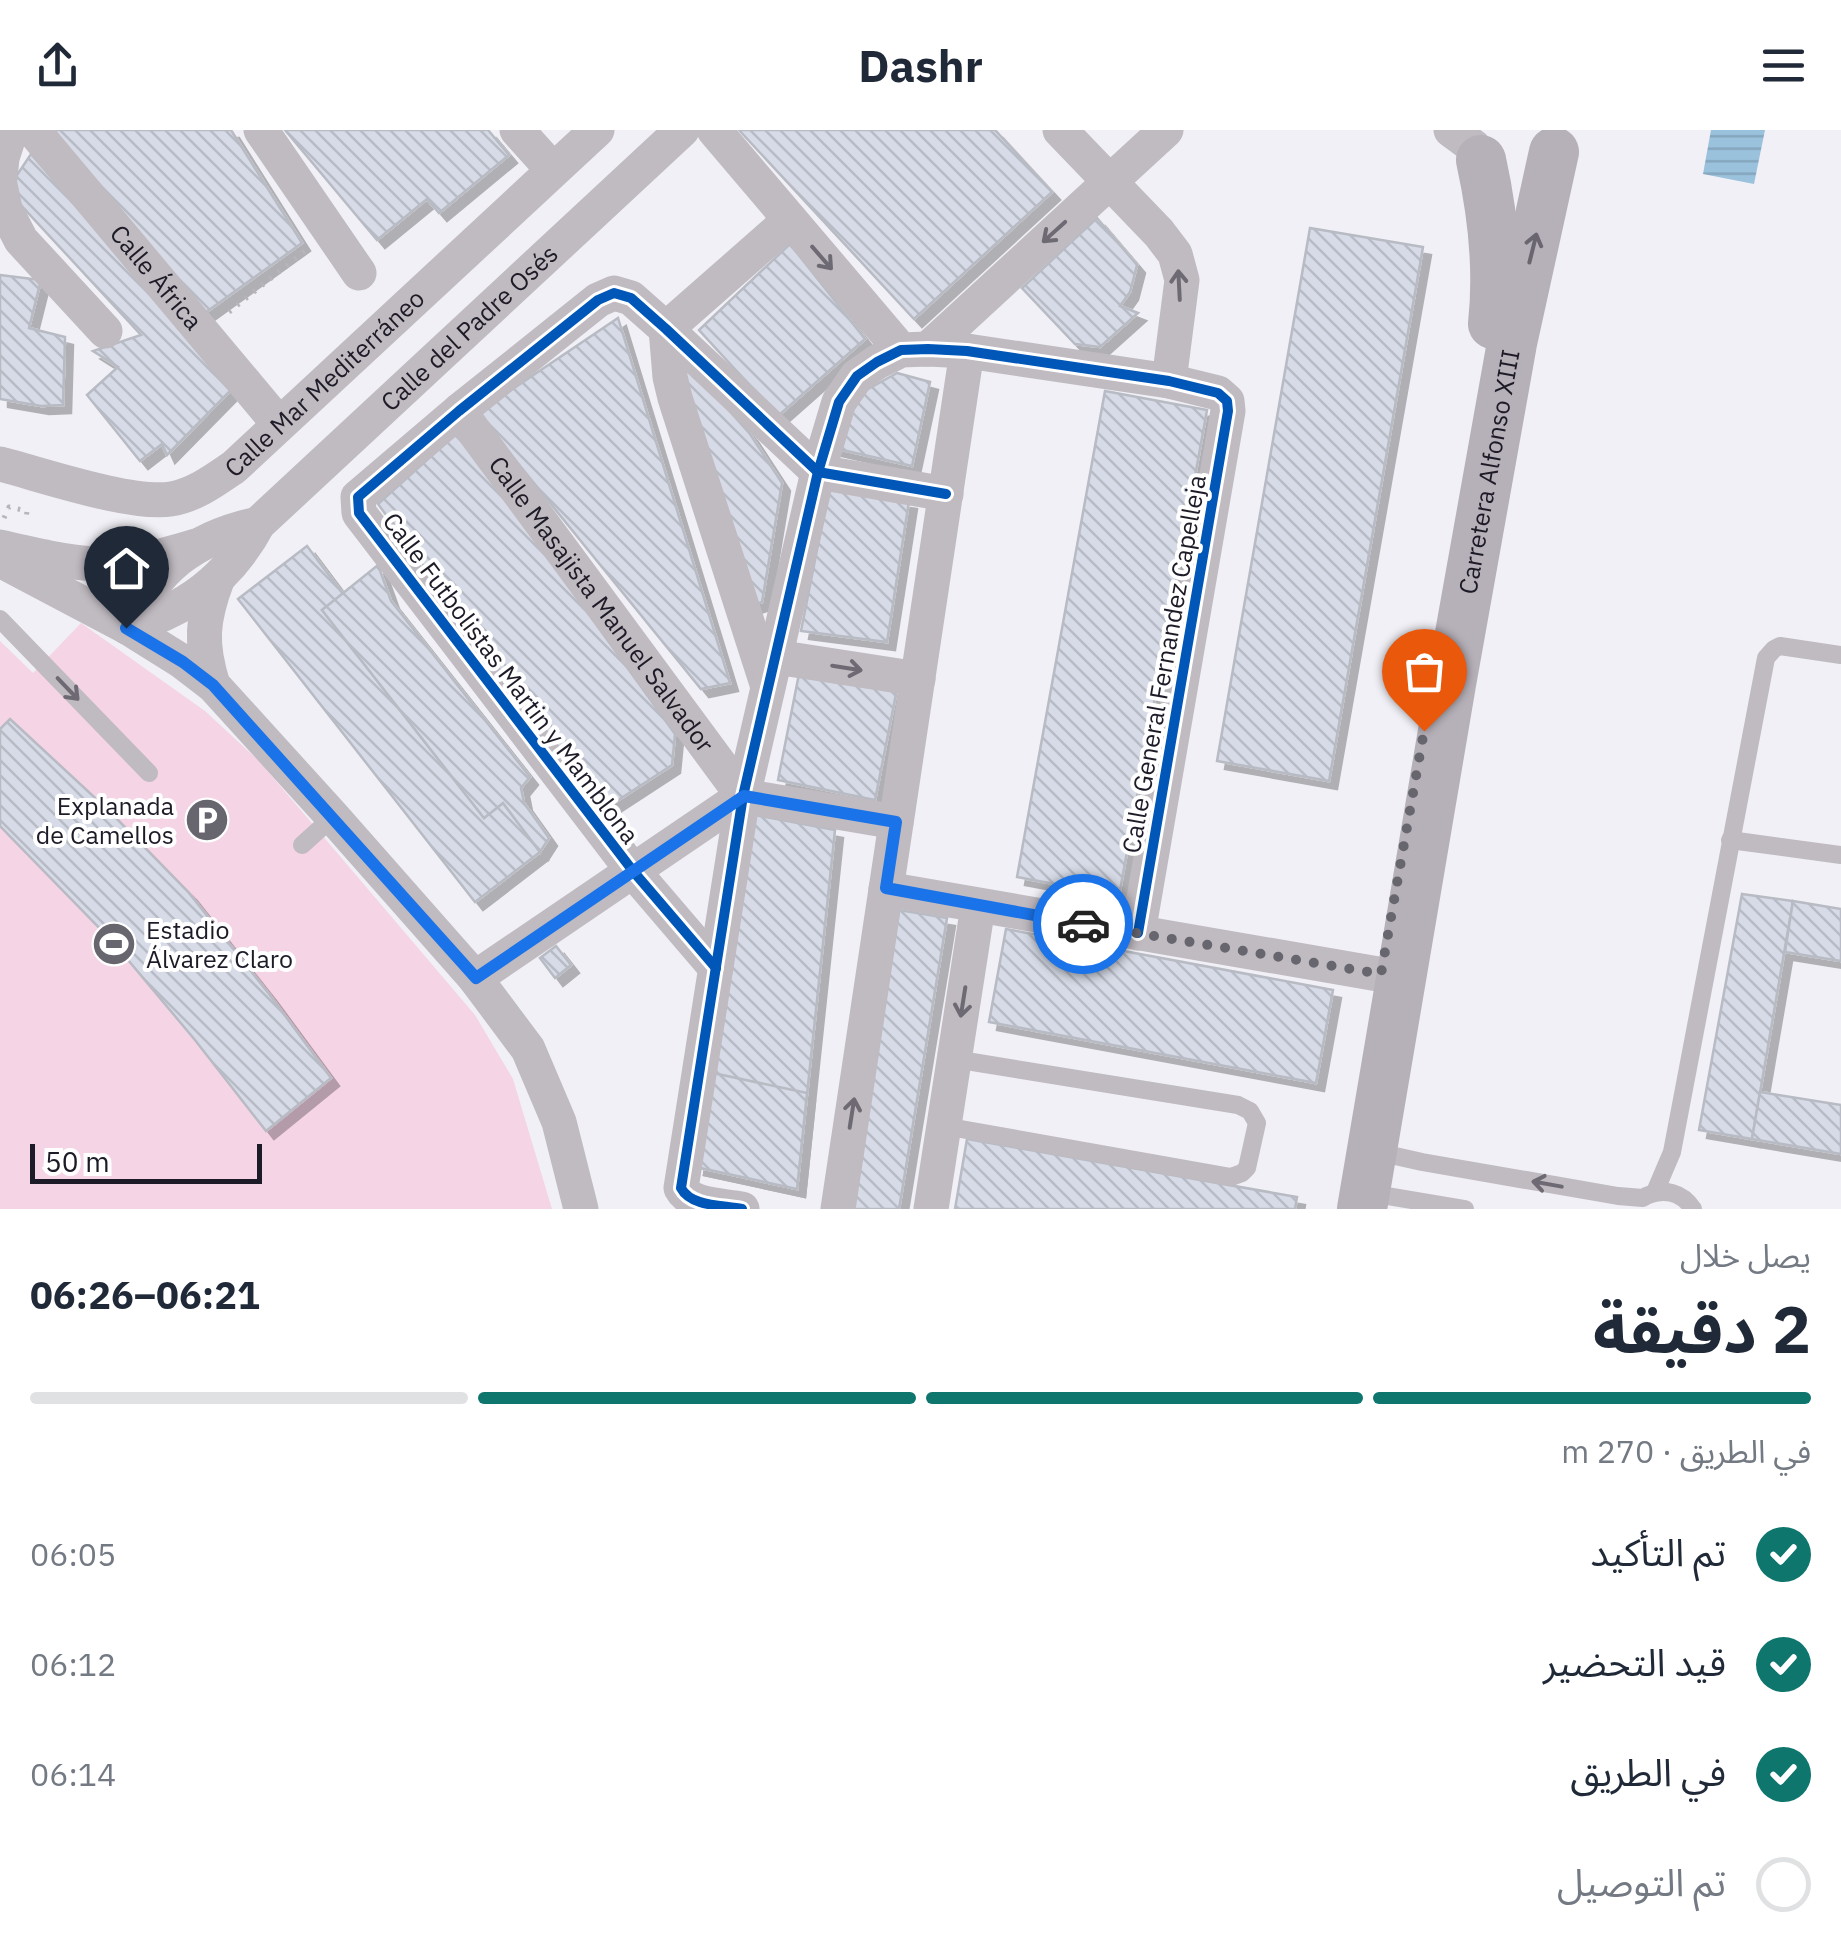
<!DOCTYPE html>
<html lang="ar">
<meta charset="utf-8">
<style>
:root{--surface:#fff;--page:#f2f2f3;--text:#1f2937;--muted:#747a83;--line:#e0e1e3;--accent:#0f766e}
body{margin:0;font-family:"IBM Plex Sans","Noto Sans Arabic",sans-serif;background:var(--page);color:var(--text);direction:rtl;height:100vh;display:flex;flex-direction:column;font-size:38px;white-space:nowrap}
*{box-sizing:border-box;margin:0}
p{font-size:32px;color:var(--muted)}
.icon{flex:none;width:55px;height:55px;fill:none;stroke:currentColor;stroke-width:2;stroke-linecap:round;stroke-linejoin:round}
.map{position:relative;height:1079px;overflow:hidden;direction:ltr}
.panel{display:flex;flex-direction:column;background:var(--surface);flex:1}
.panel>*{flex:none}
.scale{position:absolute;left:30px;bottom:25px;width:232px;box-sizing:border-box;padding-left:10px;border:5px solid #1d1b27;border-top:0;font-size:28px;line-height:35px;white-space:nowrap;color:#1d1b27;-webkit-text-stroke:8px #fff;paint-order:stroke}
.pin{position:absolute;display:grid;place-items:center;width:85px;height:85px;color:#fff;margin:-102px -42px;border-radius:50% 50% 50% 0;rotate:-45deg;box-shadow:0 0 10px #0007}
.pin .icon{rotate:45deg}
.courier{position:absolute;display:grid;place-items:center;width:100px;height:100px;margin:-50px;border:8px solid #1a73e8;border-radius:50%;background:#fff;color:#222;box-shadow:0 2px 12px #0007}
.headline em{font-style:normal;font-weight:700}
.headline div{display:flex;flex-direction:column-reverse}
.headline{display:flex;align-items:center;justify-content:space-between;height:170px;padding:0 30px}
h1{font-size:65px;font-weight:700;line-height:75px}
.bar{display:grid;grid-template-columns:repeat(4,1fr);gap:15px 10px;align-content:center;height:120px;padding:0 30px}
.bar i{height:12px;border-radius:8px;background:var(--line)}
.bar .selected{background:var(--accent)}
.bar p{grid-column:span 4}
ol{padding:0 30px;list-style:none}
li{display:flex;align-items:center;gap:30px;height:110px}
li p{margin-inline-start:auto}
li .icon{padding:10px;border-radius:50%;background:var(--accent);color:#fff;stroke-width:4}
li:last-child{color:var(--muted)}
li i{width:55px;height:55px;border:5px solid var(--line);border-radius:50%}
header{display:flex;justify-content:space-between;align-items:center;height:130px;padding:0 30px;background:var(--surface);font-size:45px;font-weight:700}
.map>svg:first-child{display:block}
</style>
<header><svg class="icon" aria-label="menu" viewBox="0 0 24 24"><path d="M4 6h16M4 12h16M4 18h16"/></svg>Dashr<svg class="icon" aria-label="share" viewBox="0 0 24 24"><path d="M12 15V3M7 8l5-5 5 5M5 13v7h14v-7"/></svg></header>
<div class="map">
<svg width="1841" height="1079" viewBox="0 0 1841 1079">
<defs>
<pattern id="water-rules" width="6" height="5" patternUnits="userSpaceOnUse" patternTransform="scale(2.5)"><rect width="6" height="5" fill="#9bc2dc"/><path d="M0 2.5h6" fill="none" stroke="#85a6bd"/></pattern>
<pattern id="building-back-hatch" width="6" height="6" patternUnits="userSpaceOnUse" patternTransform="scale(2.5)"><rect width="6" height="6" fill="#d6dbe7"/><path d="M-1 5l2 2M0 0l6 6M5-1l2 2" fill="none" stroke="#b7bbc6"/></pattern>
<filter id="shadow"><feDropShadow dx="8" dy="8" stdDeviation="0" flood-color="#0004"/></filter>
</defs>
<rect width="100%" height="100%" fill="#f0f0f6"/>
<!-- pitch -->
<path fill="#f5d4e6" d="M81,493L205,581L259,631L475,885L513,949L552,1079H0V511L33,543Z"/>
<!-- water -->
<path fill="url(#water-rules)" d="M1711,0H1765L1754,54L1703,44Z"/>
<!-- building -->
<g fill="url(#building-back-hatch)" stroke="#b8bbc3" stroke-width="2.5" filter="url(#shadow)">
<path d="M41,0H231L302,113L202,185Z"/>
<path d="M285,0H488L509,25L439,83L427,69L377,110Z"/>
<path d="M739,0H995L1052,62L914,189Z"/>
<path d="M31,24L233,258L167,325L162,314L140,331L87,265L118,237L93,221L141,205L7,60Z"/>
<path d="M1097,88L1137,135L1130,162L1120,176L1138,183L1100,217L1075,214L1022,158Z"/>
<path d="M1310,98L1423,117L1329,651L1217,631Z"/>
<path d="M790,114L865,209L778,286L699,200Z"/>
<path d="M0,145L41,150L29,198L65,207L63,275L41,276L0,269Z"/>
<path d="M618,188L730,553L701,559L477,283Z"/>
<path d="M692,239L750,304L782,353L762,472L747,477L683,240Z"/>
<path d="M897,243L930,252L912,336L834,318L843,273Z"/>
<path d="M1105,261L1207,280L1119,766L1017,747Z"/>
<path d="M458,302L675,604L672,635L603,680L378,374Z"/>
<path d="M829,359L909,371L887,512L801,501Z"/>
<path d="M307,416L343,464L322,480L484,688L503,673L540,722L475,772L238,469Z"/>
<path d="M378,435L391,471L530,647L521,658L524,673L549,708L540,722L503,673L484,688L322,480Z"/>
<path d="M800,539L897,559L875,670L778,650Z"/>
<path d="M10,589L107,679L189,763L269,864L331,948L266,1001L195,910L113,812L0,696V599Z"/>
<path d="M755,685L835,700L797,1059L696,1037Z"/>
<path d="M1742,764L1793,771L1752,1009L1699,1000Z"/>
<path d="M1793,771L1841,779V831L1785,822Z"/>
<path d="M899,780L947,788L899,1079H849Z"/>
<path d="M1006,799L1333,860L1316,953L989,892Z"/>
<path d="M556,816L571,835L555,848L540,828Z"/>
<path d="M713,943L807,963L797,1059L696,1037Z"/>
<path d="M1760,962L1841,975V1024L1752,1009Z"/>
<path d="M967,1009L1297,1067L1295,1079H955Z"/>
</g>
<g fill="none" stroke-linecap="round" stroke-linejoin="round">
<!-- path -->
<g stroke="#b8b4ba" stroke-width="5" stroke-dasharray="2.5 8" stroke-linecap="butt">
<path d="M229,182L306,120"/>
<path d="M4,388L9,377L27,381L26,389"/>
</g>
<!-- lane -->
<g stroke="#c0bac1" stroke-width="18">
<path d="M0,489L149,643"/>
<path d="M1730,710L1841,725"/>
<path d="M302,715L333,687"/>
<path d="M944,996L1231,1047L1242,1043L1247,1038L1257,993L1250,981L1238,975L954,929"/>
<path d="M1373,1021L1422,1032L1618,1066L1643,1068"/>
<path d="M1655,1062L1672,1022L1766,528L1774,519L1780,516L1841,525"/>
<path d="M1370,1063L1465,1079"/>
<path d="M1646,1066C1665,1058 1682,1062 1693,1079"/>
</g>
<!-- street -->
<g stroke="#c0bac1" stroke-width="35">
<path id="s1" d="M33,0L279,294"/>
<path d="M261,0L359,143"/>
<path d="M517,0L553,40"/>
<path d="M714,0L901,220"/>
<path d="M1060,0L1159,103L1175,124L1182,150L1169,251"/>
<path d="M1451,0L1474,17"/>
<path d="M0,48L2,28L11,0"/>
<path d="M0,55L5,79L21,110L105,201"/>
<path d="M666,199L670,247L675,268L768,557"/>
<path d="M666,199L790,90"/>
<path d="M928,219L1166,0"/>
<path id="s2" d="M459,281L743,666"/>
<path id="s3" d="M0,334C43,345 130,375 171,369C195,365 215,350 234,337L597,0"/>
<path d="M0,417C30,424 63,432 94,434C129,436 163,426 196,416"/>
<path d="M0,430L127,497L183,532L213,555L333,687L475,848L528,919L559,992L581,1079"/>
<path id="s4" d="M127,497C185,481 229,449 258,394L682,0"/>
<path d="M127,497C156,438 193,408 258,394"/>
<path d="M776,527L918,549"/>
<path d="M213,555C200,514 202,490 217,450"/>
<path d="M886,759L1401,848"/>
<path d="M716,838L633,741L359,383L358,367L459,281L598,170L614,163L631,168L666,199L818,342L946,364"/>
<path d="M475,848L743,666L896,692"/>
<path d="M742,1079C723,1075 691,1077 681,1058L743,666L818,342L839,272L857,246L877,232L901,220L928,219L967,221L1169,251L1218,263L1227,271L1228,281L1138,803"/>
<path d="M838,1079L967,221"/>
<path d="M931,1079L978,776"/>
</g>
<!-- secondary -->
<g stroke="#b6b0b8" stroke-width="50">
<path d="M1481,30C1493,84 1499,138 1493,194"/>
<path id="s5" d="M1362,1079L1451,554L1512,213L1554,22"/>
</g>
<!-- cycleway casing -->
<g stroke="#fff" stroke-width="16">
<g id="cycleway">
<path d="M716,838L633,741L359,383L358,367L459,281L598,170L614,163L631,168L666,199L818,342L946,364"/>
<path d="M742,1079C723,1075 691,1077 681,1058L743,666L818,342L839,272L857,246L877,232L901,220L928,219L967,221L1169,251L1218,263L1227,271L1228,281L1138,803"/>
</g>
</g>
<!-- cycleway -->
<use href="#cycleway" stroke="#0057b8" stroke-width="10"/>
</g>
<!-- one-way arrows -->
<defs><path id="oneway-shaft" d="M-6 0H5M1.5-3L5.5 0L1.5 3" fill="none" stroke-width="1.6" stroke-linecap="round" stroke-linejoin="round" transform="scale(2.5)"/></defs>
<g stroke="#6e6a74">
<use href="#oneway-shaft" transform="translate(1054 102) rotate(138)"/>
<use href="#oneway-shaft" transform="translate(822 128) rotate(49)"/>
<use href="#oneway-shaft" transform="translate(1179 155) rotate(-93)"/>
<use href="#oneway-shaft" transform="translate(847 538) rotate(9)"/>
<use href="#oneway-shaft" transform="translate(68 559) rotate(46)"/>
<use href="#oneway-shaft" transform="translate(963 872) rotate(99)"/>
<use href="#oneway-shaft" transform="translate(852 983) rotate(-81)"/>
<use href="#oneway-shaft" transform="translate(1547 1054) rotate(-170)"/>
</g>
<use stroke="#6a6670" href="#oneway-shaft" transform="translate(1533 118) rotate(-76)"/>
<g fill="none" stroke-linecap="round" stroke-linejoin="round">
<!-- done -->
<path stroke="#67666f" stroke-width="10" stroke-dasharray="0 18" d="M1083,794L1381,844L1424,601"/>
<!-- route -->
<path stroke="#1a73e8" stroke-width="12" d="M126,498L183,532L213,555L476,848L744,666L896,692L886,758L1083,794"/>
</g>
<!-- icons -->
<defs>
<g id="parking-disc" transform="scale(2.25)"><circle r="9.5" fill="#67666f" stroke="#fff"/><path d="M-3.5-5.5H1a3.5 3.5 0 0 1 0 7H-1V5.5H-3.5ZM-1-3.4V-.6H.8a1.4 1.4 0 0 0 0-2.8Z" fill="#fff"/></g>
<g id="stadium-disc" transform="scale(2.25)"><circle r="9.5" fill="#67666f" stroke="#fff"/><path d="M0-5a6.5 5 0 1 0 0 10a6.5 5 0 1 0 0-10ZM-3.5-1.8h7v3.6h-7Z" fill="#fff"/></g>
</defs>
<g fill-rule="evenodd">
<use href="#parking-disc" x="207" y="690"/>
<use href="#stadium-disc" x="114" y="814"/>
</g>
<g text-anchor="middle" stroke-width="8" stroke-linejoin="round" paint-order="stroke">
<!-- street labels -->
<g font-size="25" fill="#1d1b27" stroke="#fff">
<text dy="9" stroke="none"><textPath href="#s1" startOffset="192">Calle África</textPath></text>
<text dy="9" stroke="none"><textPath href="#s4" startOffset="460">Calle del Padre Osés</textPath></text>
<text dy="9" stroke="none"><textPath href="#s3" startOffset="370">Calle Mar Mediterráneo</textPath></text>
<text dy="9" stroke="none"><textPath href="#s5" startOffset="748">Carretera Alfonso XIII</textPath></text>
<text dy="9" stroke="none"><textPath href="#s2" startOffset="240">Calle Masajista Manuel Salvador</textPath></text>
<text transform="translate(1164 534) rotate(-80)" y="9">Calle General Fernandez Capelleja</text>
<text transform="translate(511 548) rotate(53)" y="9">Calle Futbolistas Martin y Mamblona</text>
</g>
<!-- poi labels -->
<g font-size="25" fill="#1d1b27" stroke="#fff" text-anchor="end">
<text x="174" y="685">Explanada<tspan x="174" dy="29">de Camellos</tspan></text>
<text x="146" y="809" text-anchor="start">Estadio<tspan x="146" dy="29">Álvarez Claro</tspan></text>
</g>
</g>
</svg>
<div class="scale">50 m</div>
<div class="pin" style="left:1424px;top:601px;background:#ea580c"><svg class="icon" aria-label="bag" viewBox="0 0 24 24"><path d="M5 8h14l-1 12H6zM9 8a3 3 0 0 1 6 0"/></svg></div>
<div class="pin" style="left:126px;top:498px;background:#1f2937"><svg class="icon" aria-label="home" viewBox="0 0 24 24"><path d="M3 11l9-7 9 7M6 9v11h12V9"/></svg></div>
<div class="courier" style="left:1083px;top:794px"><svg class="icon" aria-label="car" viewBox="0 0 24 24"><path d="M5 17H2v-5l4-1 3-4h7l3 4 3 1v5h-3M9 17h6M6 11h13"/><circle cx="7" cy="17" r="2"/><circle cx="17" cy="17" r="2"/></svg></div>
</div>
<section class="panel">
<div class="headline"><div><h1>2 دقيقة</h1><p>يصل خلال</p></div><em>06:21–06:26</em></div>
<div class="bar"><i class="selected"></i><i class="selected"></i><i class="selected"></i><i></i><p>في الطريق · 270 m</p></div>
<ol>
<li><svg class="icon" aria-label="check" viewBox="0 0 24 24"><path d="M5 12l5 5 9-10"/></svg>تم التأكيد<p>06:05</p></li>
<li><svg class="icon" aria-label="check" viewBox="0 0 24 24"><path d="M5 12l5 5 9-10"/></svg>قيد التحضير<p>06:12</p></li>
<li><svg class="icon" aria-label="check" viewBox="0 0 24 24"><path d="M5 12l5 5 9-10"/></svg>في الطريق<p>06:14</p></li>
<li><i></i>تم التوصيل</li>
</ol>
</section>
